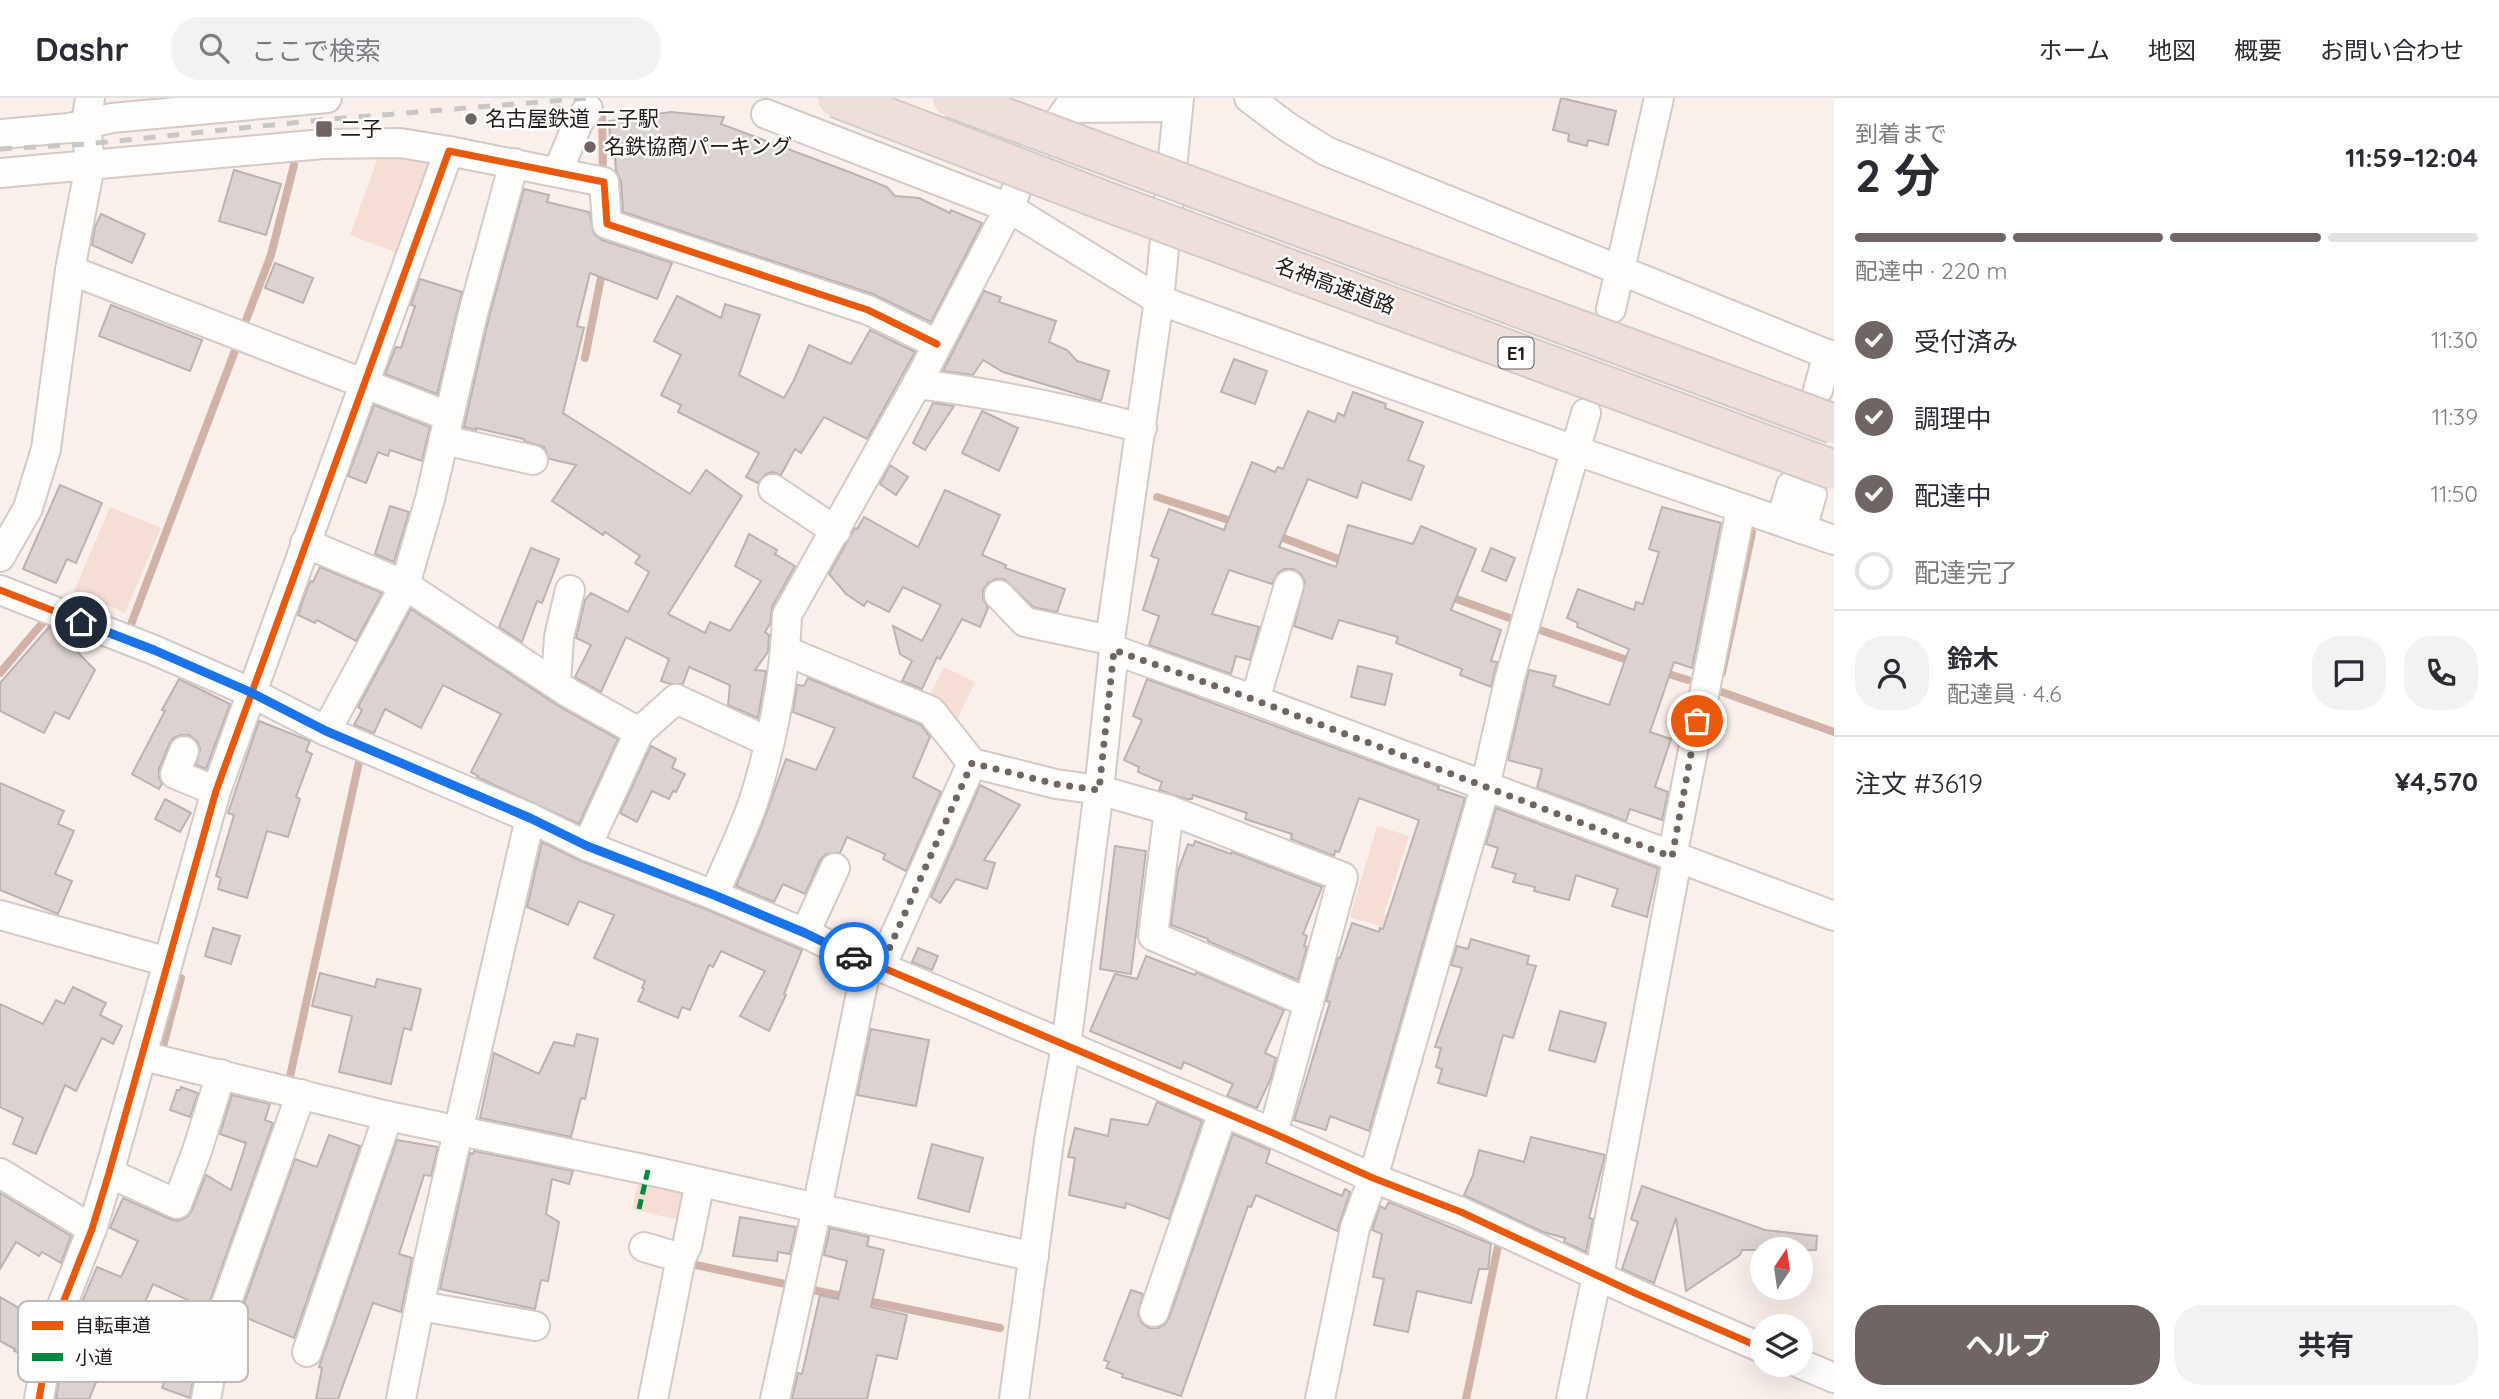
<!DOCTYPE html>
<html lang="ja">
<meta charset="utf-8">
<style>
:root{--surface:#fff;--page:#f2f2f3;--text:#2b2b33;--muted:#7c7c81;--line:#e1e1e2;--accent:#6f6562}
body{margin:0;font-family:Quicksand,"Noto Sans JP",sans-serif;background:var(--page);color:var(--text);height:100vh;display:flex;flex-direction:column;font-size:26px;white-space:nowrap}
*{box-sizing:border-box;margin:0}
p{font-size:23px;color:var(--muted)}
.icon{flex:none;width:38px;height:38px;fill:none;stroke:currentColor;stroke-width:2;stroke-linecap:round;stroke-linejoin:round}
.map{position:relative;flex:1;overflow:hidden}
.side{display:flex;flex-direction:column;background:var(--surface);width:665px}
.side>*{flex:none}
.needle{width:46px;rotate:13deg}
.fabs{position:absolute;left:1750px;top:1139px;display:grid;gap:14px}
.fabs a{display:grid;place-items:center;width:63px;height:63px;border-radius:50%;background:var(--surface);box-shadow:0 7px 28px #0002;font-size:35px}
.pin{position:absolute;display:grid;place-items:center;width:60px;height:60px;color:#fff;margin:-30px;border:4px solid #fff;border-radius:50%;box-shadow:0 2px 7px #0007}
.courier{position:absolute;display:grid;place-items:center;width:70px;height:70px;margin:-35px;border:5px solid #1a73e8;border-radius:50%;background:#fff;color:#222;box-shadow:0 2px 9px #0007}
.overview em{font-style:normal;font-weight:700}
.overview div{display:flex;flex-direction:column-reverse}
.overview{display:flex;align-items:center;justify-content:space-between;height:119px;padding:0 21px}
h1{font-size:46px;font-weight:700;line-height:52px}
.bar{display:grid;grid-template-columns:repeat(4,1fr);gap:10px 7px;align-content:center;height:84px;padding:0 21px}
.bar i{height:9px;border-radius:5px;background:var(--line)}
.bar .on{background:var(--accent)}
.bar p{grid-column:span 4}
.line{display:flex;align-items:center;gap:18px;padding:0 21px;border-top:2px solid var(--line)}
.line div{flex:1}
.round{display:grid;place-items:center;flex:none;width:74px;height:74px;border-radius:28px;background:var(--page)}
ol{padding:0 21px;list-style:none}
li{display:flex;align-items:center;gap:21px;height:77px}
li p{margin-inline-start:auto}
li .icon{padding:7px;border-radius:50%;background:var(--accent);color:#fff;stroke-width:4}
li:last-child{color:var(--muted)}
li i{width:38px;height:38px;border:4px solid var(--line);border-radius:50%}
.primary-button{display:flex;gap:14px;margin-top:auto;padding:14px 21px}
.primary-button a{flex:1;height:80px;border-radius:28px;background:var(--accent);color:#fff;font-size:28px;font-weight:700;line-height:80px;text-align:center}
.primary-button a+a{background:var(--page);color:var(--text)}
header{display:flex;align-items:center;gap:42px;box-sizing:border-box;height:98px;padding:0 35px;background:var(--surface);border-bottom:2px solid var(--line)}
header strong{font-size:33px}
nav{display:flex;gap:38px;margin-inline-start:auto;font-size:24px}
.search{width:490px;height:63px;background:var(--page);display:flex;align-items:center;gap:18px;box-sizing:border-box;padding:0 24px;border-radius:28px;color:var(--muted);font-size:26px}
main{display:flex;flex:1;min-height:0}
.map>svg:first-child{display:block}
</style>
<header>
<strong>Dashr</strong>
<div class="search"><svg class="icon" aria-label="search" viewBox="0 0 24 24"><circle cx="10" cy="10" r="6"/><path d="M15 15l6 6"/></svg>ここで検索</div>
<nav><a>ホーム</a><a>地図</a><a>概要</a><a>お問い合わせ</a></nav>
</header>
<main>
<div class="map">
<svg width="1834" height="1301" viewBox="0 0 1834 1301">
<rect width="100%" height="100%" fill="#f9f0ec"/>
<!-- green -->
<g fill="#f6ddd5">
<path d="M379,57L434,62L400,156L350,137Z"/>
<path d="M110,409L161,430L125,515L74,493Z"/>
<path d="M944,569L975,584L953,629L928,600Z"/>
<path d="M1377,728L1409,738L1384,816L1396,821L1393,832L1350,819Z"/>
<path d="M640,1073L695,1086L686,1124L632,1111Z"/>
</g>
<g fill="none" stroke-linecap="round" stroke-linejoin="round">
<!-- stream -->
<g stroke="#d0b2a8" stroke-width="8">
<path d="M602,15L603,74"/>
<path d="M243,230L271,157L294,67"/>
<path d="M585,260L603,170"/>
<path d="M1157,399L1238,425"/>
<path d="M1273,436L1346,464"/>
<path d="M1448,498L1518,523"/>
<path d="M130,529L236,250"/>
<path d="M1537,531L1633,564"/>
<path d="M1662,574L1688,582"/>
<path d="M0,575L45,522"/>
<path d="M1722,575L1752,435"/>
<path d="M1719,593L1834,634"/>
<path d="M169,953L162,952L181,880L175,878"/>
<path d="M284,982L289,983L359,664"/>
<path d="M690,1173L691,1166L846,1199"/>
<path d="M863,1202L1000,1230"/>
<path d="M1466,1301L1498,1148"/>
</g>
</g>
<!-- building -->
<g fill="#dcd2cf" stroke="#bbb3b0" stroke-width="2">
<path d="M1561,0L1616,13L1608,47L1588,42L1587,48L1568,43L1569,36L1553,32Z"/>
<path d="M671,14L724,19L721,26L852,75L887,89L895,98L919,100L950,115L951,112L982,125L931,224L873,196L623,114L621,83L616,73L615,59L611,60L609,23Z"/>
<path d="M234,72L281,86L266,137L219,123Z"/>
<path d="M524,91L549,97L547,104L589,114L594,136L602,142L672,165L657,201L590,175L577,228L584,230L563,315L690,396L706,372L742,398L668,516L705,535L710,524L730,533L761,483L735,468L749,436L777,452L775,456L795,468L772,509L770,526L765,534L769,537L768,554L755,572L766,573L758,620L728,607L730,587L689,569L683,586H670L661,583L669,561L626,539L601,594L575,579L591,547L576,540L585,502L591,495L628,514L649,474L635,465L640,458L605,434L603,437L552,403L576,367L549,361L544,349L524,343V341L476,330V332L464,329L488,223Z"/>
<path d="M101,116L145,136L132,165L92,147L95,129Z"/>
<path d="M275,165L313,180L303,205L265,190Z"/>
<path d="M420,181L462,194L437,296L385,276L396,249L401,250L415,208L411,207Z"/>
<path d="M984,193L1001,199L999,204L1056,223L1049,244L1067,252L1077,263L1109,273L1101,303L1003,274L983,262L973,277L943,273Z"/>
<path d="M677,198L721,220L725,206L760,217L739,277L784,300L794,282L809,247L851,266L870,232L915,254L867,341L824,319L801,355L795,351L781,377L773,374L766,376L758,385L746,379L759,355L678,314L681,307L661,297L681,257L654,243Z"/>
<path d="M111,207L202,242L190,273L99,238Z"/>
<path d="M1234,261L1267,273L1255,306L1221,294Z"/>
<path d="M1353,294L1386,306L1385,310L1423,324L1408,362L1424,368L1411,402L1362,384L1357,400L1308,381L1279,449L1336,469L1348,427L1413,446L1421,428L1476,451L1451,512L1501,532L1491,563L1497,564L1491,589L1460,577L1462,571L1396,545L1398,539L1339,522L1332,541L1294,528L1305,484L1301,476L1293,471H1284L1278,475L1272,486L1229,472L1212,516L1259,529L1250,562L1236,558L1231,576L1149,547L1159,518L1143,512L1159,461L1151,458L1169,411L1224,432L1252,364L1275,374L1278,369L1283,371L1308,313L1335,324L1338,315L1344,318Z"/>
<path d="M933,305L954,308L925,352L913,345Z"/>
<path d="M374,307L430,329L422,363L390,352L388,358L378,354L366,385L348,378Z"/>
<path d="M982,313L1018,330L999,373L962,355Z"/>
<path d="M890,367L908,379L896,397L880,386Z"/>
<path d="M60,387L102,405L76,465L67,461L56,485L23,471Z"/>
<path d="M945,392L1000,417L982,457L1006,467L1005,470L1065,491L1057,514L1033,509L1004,481H996L988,485L983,492V500L988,510L980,529L962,521L940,561L937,559L922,591L902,583L912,563L900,556L893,528L922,543L941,507L903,489L889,514L867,503L864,508L846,496L829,476L855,430L857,431L864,419L918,449Z"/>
<path d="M390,408L409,414L394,464L375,456Z"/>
<path d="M1662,409L1721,425L1692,570L1674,564L1650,634L1671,641L1655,689L1668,694L1662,722L1630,711L1626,723L1537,690L1542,671L1508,662L1529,572L1556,578L1553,588L1609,607L1629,551L1577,529L1578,525L1567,520L1578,491L1634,512L1636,504L1643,506L1659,454L1649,451Z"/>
<path d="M531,450L559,461L542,505L537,503L522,544L499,529Z"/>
<path d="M1491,450L1515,460L1506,483L1482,473Z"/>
<path d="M320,469L382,495L356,543L317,522L315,525L298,517L308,488L311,483L313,484Z"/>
<path d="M411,511L560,609L618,641L579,726L477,679L478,678L471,674L501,616L443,587L421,630L385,611L374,635L354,627L362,612L358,609Z"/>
<path d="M49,529L55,531L95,572L69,621L55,614L44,635L0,613V585Z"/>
<path d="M1358,568L1392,576L1385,607L1351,599Z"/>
<path d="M808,580L921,627L930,639L913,679L941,694L906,773L883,761L885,756L847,739L840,755L826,756L820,762L805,796L783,786L774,804L736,788L760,732L786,661L816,672L835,630L793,614L797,587L804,588Z"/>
<path d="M179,581L230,606L206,671L196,667L200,651L197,643L189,637H181L173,640L169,647L159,671V679L162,686L159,691L132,676L165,613L162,612Z"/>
<path d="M1147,581L1439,688L1438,691L1465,700L1369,1033L1330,1018L1326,1032L1294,1022L1330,904L1326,903L1338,860H1340L1352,825L1379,834L1380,830L1383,831L1419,722L1359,700L1339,754L1335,753L1334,758L1291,741L1292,736L1245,721L1247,715L1193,697L1192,701H1186L1159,692L1162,684L1138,674L1139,669L1124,662L1142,622L1133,618Z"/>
<path d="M259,623L310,643L306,653L312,656L296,699L300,701L288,739L267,733L247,800L218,791L221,780L216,778L234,717L228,715Z"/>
<path d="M651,648L676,661L672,670L685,676L676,694L673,693L669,701L652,693L637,724L620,715Z"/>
<path d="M0,685L64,713L58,726L74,733L55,776L72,783L58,816L0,792Z"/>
<path d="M980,687L1020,707L984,762L995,765L987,791L956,781L940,805L931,799Z"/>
<path d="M165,701L191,715L180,734L155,721Z"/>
<path d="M1496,710L1658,770L1647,819L1612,808L1618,791L1576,777L1569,802L1534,793L1535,789L1513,784L1516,776L1492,769L1498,750L1486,746Z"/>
<path d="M1195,743L1231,756L1232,754L1322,789L1303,836L1307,838L1304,848L1307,849L1298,882L1208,843V841L1171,827L1178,773L1188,746L1193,748Z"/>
<path d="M542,744L581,763L708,812L802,852L784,896L786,897L769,933L740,918L765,873L721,853L713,869L709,867L690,912L682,909L678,920L638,903L644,891L642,890L645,883L594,860L614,817L579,803L568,827L527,809Z"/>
<path d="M1115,748L1146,753L1131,876L1100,871Z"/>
<path d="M213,830L240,838L231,866L205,858Z"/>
<path d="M1471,841L1529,858L1527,866L1536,868L1513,940L1503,937L1486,998L1438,985L1442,971L1436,969L1441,950L1435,949L1462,870L1451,867L1457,848L1468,851Z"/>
<path d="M918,850L938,858L932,872L912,864Z"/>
<path d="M1146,858L1195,877L1196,874L1284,912L1265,955L1276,960L1271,980L1257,1010L1227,998L1233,986L1184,964L1181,971L1090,933L1115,876L1137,881Z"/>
<path d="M320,875L375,889L377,881L421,891L411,932L404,930L391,986L339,974L352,918L312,908Z"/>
<path d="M73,889L106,905L100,917L122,928L113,946L102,940L76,993L65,987L36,1056L13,1046L23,1020L0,1009V906L43,926L56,902L64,906Z"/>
<path d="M1560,913L1606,925L1595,964L1549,952Z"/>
<path d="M871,931L929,942L916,1008L857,997Z"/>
<path d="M577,936L598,941L585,1001L581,1000L571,1039L480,1020L494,955L539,976L554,944L574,948Z"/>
<path d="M181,989L198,995L190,1019L170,1012L177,992H180Z"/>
<path d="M232,997L270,1006L265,1022L273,1025L207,1211L153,1186L113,1275L102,1270L89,1301H56L63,1260L75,1220L97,1169L121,1179L138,1143L110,1130L123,1100L170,1121L178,1123L187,1119L192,1112L206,1077L231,1092L246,1045L220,1036Z"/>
<path d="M1157,1004L1202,1023L1169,1121L1126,1105L1125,1110L1069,1097L1075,1060L1068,1059L1075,1030L1108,1038L1111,1021L1148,1027Z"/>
<path d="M1233,1036L1270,1052L1266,1065L1342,1098L1345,1091L1350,1094L1337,1133L1256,1097L1251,1109L1248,1108L1181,1298L1122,1279L1123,1276L1106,1270L1109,1264L1104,1262L1131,1192L1143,1196L1138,1216L1142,1225L1149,1230H1158L1165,1226L1169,1220Z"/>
<path d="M329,1037L360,1048L294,1240L240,1217L295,1061L317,1069Z"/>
<path d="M1531,1039L1605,1057L1589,1120L1593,1121L1586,1154L1564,1144L1565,1140L1543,1134L1464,1097L1473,1077L1479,1052L1524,1064Z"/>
<path d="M397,1042L438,1049L431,1078L424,1077L399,1156L412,1160L401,1214L373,1205L338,1301H316L322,1270L319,1269Z"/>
<path d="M932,1046L983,1060L969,1114L918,1100Z"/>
<path d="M474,1053L573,1073L569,1086L552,1081L546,1116L559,1124L548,1183L541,1182L535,1211L440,1191L470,1055L473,1056Z"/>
<path d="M1642,1088L1765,1132L1817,1138L1816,1152H1742L1740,1157L1686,1193L1676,1120L1654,1185L1622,1171L1638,1124L1631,1121Z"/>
<path d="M0,1095L71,1138L61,1165L42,1154L39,1158L16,1144L0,1171Z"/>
<path d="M1389,1104L1491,1146L1488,1171H1479L1471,1205L1417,1193L1408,1234L1374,1227L1384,1181L1373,1179L1382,1136L1372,1132L1380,1108L1385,1111Z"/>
<path d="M740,1119L796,1129L790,1156L778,1154L777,1163L733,1158Z"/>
<path d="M830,1130L869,1139L867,1148L884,1152L871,1209L907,1217L897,1261L877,1257L867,1301H792L798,1275L802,1276L820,1197L838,1201L847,1163L824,1157Z"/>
<path d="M0,1199L28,1215L41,1219L28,1270L20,1267L23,1256L14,1253L15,1251L0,1243Z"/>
<path d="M166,1254L196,1264L190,1300L162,1290L164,1285L157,1282Z"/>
</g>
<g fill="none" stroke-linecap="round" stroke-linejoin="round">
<!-- minor casing -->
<g stroke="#d3cac7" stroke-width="32">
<g id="minor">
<path d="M1249,0L1289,30L1326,53L1834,259"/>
<path d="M766,16L1009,110L1159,202L1577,353L1834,442"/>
<path d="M0,36L69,30L112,20L327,0"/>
<path d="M558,73L578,25L588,11"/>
<path d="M0,75L323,46L400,45L449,53"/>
<path d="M70,172L448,318"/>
<path d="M1611,211L1659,0"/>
<path d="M917,286C993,295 1068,311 1142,330"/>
<path d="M1818,292L1828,256"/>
<path d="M444,342L533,362"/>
<path d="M773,391L836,433"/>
<path d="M1781,423L1791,388"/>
<path d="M1802,431L1812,396"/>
<path d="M305,445L405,487L569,595L639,634L676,601L769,644"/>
<path d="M0,459L28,410L46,351L70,172L90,67L86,25L90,0"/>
<path d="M0,492L154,552L250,594L326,633L530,720L587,748L714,797L805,835L867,866L881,869L1273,1035L1373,1080L1461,1114L1637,1196L1762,1250"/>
<path d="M999,497L1025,524L1110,542"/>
<path d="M1114,552L1255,602L1834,818"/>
<path d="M786,553L931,613L972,665L1056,686L1099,692L1169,712L1343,779L1273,1035"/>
<path d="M556,584L559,539L570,492"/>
<path d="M1255,602L1289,487"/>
<path d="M326,633L405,487L430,401L472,219L514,65"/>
<path d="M184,653L175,676L216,693"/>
<path d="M1169,712L1153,838L1309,905"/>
<path d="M587,748L639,634"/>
<path d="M714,797C727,766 743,734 754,702C772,644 785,579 787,517L917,286L1009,110L1031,56L1045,42L1068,10L1178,9"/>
<path d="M0,817L168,864"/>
<path d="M805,835L835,770"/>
<path d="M881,869L972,665"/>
<path d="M143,958L388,1018L648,1072L1034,1159"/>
<path d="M0,1075L92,1131"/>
<path d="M109,1075L177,1106L197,1053L221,976"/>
<path d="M644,1149L681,1160"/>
<path d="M420,1208L535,1228"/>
<path d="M1154,1214L1223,1014"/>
<path d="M307,1254L388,1018"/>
<path d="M1801,1266L1834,1280"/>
<path d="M39,1301L47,1256L59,1215L92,1131L109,1075L216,693L449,53L604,84L607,126L868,212L937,246"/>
<path d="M206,1301L221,1220L301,996"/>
<path d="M401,1301L428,1165L530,720"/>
<path d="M653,1301L681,1160L687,1148L700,1084"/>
<path d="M775,1301L817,1110L867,866"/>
<path d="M1014,1301L1050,1036L1066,948L1099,692L1114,552L1110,542L1159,202L1179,0"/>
<path d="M1320,1301L1355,1130L1373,1080L1485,689L1510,579L1586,315"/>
<path d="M1571,1301L1595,1187L1601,1167L1676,767L1672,759L1741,410"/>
</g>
</g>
<!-- minor -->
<use href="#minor" stroke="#fefdfc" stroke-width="28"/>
<!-- rail -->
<path stroke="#c9c7c6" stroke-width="5" stroke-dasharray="12 12" stroke-linecap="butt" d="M0,51L87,46L320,22L589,0"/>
<!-- highway-bridge casing -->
<g stroke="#d1ccc9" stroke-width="42" stroke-linecap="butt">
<g id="highway-bridge">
<path d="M837,0L1105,103L1834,372"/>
<path d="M952,0L1834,326"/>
</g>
</g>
<!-- highway-bridge -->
<use href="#highway-bridge" stroke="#eedfda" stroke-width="38"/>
<!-- quiet -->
<path stroke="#00873e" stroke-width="5" stroke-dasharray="10 5" stroke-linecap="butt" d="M639,1111L648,1072"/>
<!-- cycleway casing -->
<g stroke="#fefefe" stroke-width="11">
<g id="cycleway">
<path d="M0,492L154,552L250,594L326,633L530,720L587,748L714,797L805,835L867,866L881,869L1273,1035L1373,1080L1461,1114L1637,1196L1762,1250"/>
<path d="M39,1301L47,1256L59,1215L92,1131L109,1075L216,693L449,53L604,84L607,126L868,212L937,246"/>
</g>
</g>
<!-- cycleway -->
<use href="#cycleway" stroke="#e8590c" stroke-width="7"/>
</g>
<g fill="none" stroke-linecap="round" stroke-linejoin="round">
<!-- done -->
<path stroke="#6f6562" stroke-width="7" stroke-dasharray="0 12.6" d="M854,859L867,866L881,869L972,665L1056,686L1099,692L1114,552L1255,602L1672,759L1697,623"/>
<!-- route -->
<path stroke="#1a73e8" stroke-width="9" d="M81,524L154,552L250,594L326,633L530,720L587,748L714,797L805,835L854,859"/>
</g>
<!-- markers -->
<g fill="#6f6562" stroke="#fefefe" stroke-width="2.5">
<circle cx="471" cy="21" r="7"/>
<rect x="315" y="22" width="18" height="18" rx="3.5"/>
<circle cx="590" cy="49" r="7"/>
</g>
<g text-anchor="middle" stroke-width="5" stroke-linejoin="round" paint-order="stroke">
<!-- shield labels -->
<rect fill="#fefefe" stroke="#655e5c" stroke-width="2" x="1498.5" y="239.5" width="35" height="31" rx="5"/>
<g font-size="19" font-weight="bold" fill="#241a17">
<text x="1516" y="262">E1</text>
</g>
<!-- poi labels -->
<g font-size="21" fill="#241a17" stroke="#fefefe" text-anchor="start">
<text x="485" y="28">名古屋鉄道 二子駅</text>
<text x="340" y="38">二子</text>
<text x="604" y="56">名鉄協商パーキング</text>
</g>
<!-- street labels -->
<g font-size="21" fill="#241a17" stroke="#fefefe">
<text transform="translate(1335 188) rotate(20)" y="7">名神高速道路</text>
</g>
</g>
<!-- legend -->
<rect x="18" y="1203" width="230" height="81" rx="10" fill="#fefefe" stroke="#bdbab9" stroke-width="2"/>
<rect x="32" y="1223" width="31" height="9" fill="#e8590c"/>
<rect x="32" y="1255" width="31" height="8" fill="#00873e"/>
<g font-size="19" fill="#241a17">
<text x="75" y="1234">自転車道</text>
<text x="75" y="1266">小道</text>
</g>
</svg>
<div class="fabs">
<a><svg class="needle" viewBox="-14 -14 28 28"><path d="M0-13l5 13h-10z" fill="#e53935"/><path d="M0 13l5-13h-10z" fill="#7c7c81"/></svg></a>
<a><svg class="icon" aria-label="layers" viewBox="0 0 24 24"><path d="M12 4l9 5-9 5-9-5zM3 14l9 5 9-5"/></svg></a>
</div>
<div class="pin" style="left:1697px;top:623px;background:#ea580c"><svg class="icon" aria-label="bag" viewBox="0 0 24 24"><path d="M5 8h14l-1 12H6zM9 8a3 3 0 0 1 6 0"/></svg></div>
<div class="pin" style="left:81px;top:524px;background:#1f2937"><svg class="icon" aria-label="home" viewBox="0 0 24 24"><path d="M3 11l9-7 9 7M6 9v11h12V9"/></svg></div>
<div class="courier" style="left:854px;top:859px"><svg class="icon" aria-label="car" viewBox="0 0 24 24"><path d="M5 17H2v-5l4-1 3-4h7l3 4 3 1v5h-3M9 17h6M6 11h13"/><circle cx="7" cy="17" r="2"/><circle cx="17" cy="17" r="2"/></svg></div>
</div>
<section class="side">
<div class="overview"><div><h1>2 分</h1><p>到着まで</p></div><em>11:59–12:04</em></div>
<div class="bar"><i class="on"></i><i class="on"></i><i class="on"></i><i></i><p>配達中 · 220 m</p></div>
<ol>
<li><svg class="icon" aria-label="check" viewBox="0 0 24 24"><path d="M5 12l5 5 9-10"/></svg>受付済み<p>11:30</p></li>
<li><svg class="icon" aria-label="check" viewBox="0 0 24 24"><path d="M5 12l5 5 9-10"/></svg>調理中<p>11:39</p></li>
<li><svg class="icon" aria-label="check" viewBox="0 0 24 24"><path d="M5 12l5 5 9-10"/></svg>配達中<p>11:50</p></li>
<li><i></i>配達完了</li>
</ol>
<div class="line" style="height:126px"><a class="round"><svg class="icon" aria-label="person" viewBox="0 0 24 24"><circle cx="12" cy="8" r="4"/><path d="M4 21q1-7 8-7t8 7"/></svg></a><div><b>鈴木</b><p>配達員 · 4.6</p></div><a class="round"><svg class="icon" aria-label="chat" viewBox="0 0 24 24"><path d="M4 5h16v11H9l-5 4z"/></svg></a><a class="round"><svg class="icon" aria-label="phone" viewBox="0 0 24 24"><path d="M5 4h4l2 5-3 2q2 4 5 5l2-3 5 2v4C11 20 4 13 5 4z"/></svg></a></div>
<div class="line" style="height:91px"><div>注文 #3619</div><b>¥4,570</b></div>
<div class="primary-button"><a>ヘルプ</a><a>共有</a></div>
</section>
</main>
